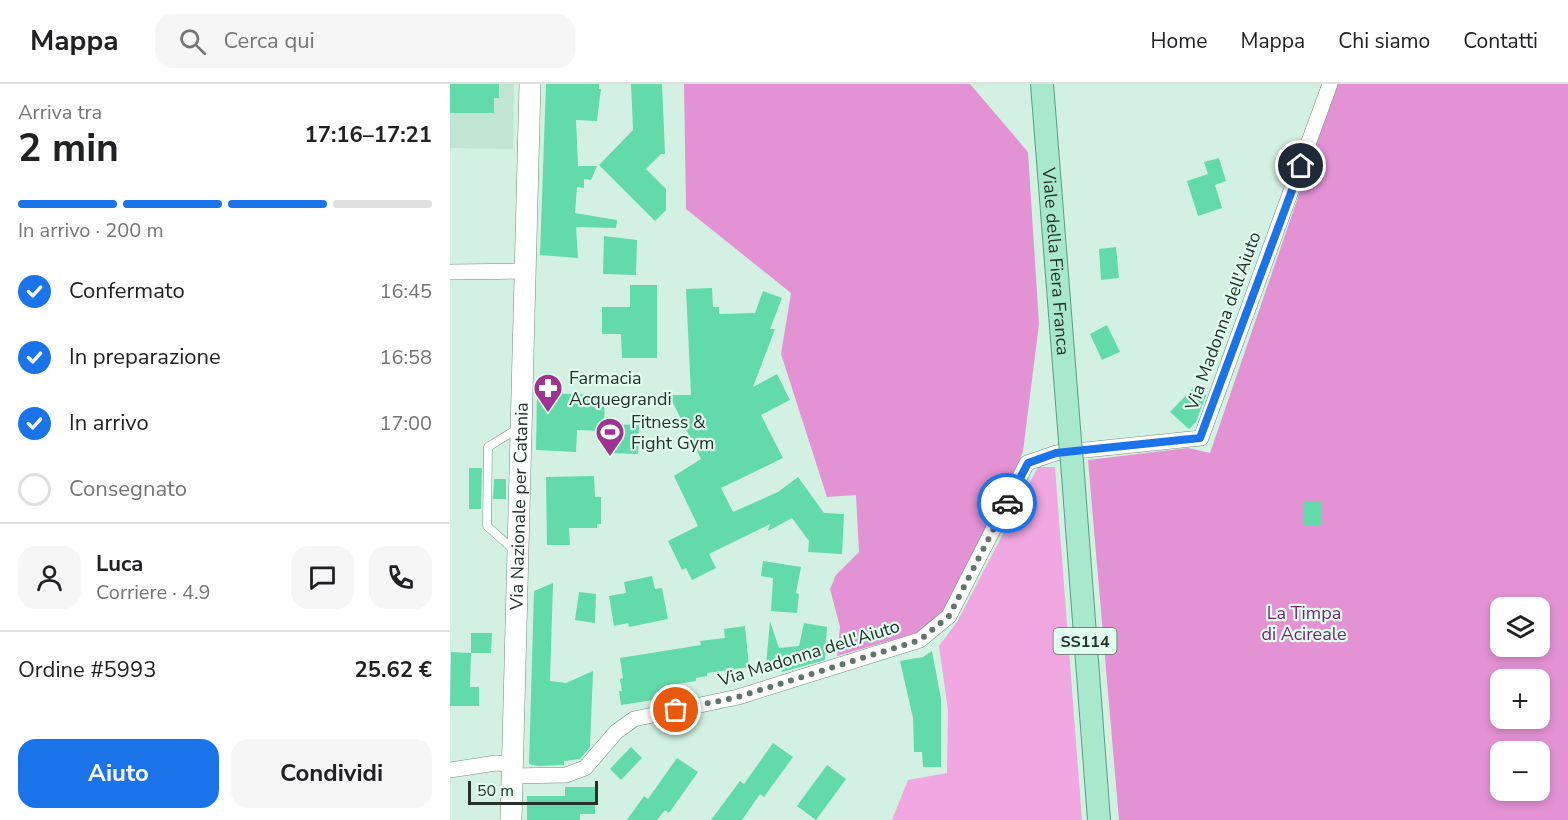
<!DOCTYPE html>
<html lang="it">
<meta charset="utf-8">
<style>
:root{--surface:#fff;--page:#f6f6f6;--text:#202124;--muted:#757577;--line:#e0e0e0;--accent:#1a73e8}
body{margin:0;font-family:"Nunito Sans",sans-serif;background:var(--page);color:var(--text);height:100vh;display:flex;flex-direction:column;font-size:22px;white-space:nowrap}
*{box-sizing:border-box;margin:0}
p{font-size:20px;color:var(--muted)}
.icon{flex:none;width:33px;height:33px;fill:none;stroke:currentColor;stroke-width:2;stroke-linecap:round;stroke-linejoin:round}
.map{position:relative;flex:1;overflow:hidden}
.panel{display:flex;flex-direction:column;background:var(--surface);width:450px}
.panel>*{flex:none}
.fabs{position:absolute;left:1040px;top:513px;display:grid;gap:12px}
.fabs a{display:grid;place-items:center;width:60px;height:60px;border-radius:12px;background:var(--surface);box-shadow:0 3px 9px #0003;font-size:30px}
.scale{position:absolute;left:18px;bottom:15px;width:130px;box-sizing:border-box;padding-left:6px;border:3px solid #25312b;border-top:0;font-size:16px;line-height:21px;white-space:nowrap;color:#25312b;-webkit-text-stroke:4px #e1ffef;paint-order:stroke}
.pin{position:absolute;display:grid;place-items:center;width:51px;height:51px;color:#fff;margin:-26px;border:3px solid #fff;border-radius:50%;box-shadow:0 2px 6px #0007}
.courier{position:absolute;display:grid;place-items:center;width:60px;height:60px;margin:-30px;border:4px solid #1a73e8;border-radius:50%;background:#fff;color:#222;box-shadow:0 2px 8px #0007}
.head em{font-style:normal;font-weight:700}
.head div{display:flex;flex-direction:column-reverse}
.head{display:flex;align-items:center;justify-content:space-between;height:102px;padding:0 18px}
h1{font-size:39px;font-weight:700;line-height:45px}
.bar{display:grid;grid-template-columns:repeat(4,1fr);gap:9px 6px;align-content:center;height:72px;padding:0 18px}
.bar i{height:8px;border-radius:4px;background:var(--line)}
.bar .on{background:var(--accent)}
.bar p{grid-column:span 4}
.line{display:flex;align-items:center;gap:15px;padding:0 18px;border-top:2px solid var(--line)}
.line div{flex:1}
.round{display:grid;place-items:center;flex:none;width:63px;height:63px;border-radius:18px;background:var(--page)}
ol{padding:0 18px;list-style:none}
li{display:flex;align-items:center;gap:18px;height:66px}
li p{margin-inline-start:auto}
li .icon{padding:6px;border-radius:50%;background:var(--accent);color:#fff;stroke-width:4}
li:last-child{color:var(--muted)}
li i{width:33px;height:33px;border:3px solid var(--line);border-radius:50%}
.button{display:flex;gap:12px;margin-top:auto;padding:12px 18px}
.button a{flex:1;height:69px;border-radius:18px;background:var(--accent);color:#fff;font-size:24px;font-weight:700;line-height:69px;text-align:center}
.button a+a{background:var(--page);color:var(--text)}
header{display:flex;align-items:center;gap:36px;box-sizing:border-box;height:84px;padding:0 30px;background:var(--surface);border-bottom:2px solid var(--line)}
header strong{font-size:28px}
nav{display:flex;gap:33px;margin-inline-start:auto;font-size:21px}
.search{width:420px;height:54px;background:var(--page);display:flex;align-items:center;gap:15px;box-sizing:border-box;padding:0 21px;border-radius:18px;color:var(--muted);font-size:22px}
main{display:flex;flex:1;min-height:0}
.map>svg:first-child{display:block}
</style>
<header>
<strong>Mappa</strong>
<div class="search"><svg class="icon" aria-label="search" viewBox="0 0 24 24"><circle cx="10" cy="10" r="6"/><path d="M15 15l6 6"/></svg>Cerca qui</div>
<nav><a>Home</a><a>Mappa</a><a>Chi siamo</a><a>Contatti</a></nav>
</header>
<main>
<section class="panel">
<div class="head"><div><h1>2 min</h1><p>Arriva tra</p></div><em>17:16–17:21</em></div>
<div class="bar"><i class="on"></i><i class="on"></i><i class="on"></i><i></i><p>In arrivo · 200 m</p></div>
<ol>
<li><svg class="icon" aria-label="check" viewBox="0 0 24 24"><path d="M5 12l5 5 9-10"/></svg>Confermato<p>16:45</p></li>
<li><svg class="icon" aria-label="check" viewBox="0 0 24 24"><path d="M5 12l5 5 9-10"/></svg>In preparazione<p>16:58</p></li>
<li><svg class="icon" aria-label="check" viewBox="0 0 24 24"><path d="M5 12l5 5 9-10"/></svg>In arrivo<p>17:00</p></li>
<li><i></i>Consegnato</li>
</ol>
<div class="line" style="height:108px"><a class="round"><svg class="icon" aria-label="person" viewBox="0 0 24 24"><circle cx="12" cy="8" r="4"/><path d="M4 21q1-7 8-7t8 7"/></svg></a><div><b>Luca</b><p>Corriere · 4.9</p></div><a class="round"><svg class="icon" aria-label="chat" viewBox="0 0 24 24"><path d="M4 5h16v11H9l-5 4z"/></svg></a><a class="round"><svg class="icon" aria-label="phone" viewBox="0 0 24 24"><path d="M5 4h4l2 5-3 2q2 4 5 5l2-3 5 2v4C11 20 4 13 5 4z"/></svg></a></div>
<div class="line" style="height:78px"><div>Ordine #5993</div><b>25.62 €</b></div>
<div class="button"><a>Aiuto</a><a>Condividi</a></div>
</section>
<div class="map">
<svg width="1118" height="736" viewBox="0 0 1118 736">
<rect width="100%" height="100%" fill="#d3f1e2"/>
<!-- built -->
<path fill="#c0e5d3" d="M0,0H64L63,65L0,64Z"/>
<!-- green -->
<path fill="#f0a7e2" d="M588,383H605L632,736H442L458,696L497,689L498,626L489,562L507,538Z"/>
<!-- forest -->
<g fill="#e392d4" fill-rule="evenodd">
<path d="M234,0H520L578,68L589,240L573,367L568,381L495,527L466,549L387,572L390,543L380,505L386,491L409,468L406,411L377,413L331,270L341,209L236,125Z"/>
<path d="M887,0H1118V736H669L638,376L738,364L760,369ZM1050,524H1089V562H1050ZM1050,596H1089V634H1050ZM1050,668H1089V706H1050Z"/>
</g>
<!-- building -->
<g fill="#63daa9">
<path d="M0,0H49V14H44V29H0Z"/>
<path d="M96,0H149V5H151L147,37L126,36L128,82H147L141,96L134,95V104L127,103L125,129L167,136L166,144L126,143L128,174L90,171Z"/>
<path d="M181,0H212L215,70H211L196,85L216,105V126L205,137L149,81L183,46Z"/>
<path d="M769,74L776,97L765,101L772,124L748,132L737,97L758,90L754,78Z"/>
<path d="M154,152L187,156L186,191L153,190Z"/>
<path d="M666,163L669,194L651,196L649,165Z"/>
<path d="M180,201H207V274H172L171,250H152V223H180Z"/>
<path d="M262,204L263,223H269V230L305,229L313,207L332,214L320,245H325L303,303L327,290L340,316L311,331L333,374L271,404L283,428L328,408L348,393L374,429L394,430L392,470L358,468L359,457L342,434L318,447L320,440L259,470L266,484L242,496L236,484L232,486L218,457L248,442L224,392L251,375L219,311H241L236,205Z"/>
<path d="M657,241L670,268L652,276L640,250Z"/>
<path d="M746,301L756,311L746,338L739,345L720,328Z"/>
<path d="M87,309L155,311L154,340L189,341L188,370L157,369V361L153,360L154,347L127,346L126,368L86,366Z"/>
<path d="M19,384H32L31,425H19Z"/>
<path d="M144,392L145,413H151V440H147V444H119L120,461H97L96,393Z"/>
<path d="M44,395H56V415H43Z"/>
<rect x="853" y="418" width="18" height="23"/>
<path d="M313,477L351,483L346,509L349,510L347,529L321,527L323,494L311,492Z"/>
<path d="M202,492L205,505L212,504L218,535L179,543L178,539L164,542L159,512L176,509L174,498Z"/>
<path d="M103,499L100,597L116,599L143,587L140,663L130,675L114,677V681L88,682L79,680L84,507Z"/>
<path d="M129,508L146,510L145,539L125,536Z"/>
<path d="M320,537L329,564L349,562L354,539L377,543L375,576L332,588L330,580L316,581Z"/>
<path d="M295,542L299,583L257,589V592L246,594V597L214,602L216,614L171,621L169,607H172L170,595L173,594L170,574L251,561L250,557L275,554L274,545Z"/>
<path d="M21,549H42L41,569H21Z"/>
<path d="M482,567L491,615V683H473L472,668H464L463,634L450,577L473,573Z"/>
<path d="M1,568L21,569L20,603H29V622H0Z"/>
<path d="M323,659L343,673L314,713L310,710L292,736H261L290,697L294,700Z"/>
<path d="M181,663L192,674L171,696L160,685Z"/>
<path d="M227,674L248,688L219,729L215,726L207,736H177L194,712L198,715Z"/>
<path d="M377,681L396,695L366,736L347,722Z"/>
<path d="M115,703H145V730H130V736H77V712H115Z"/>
</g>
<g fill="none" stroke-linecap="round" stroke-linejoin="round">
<!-- service casing -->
<g stroke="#728d80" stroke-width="9">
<path id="service" d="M65,467L37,442L38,363L67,345"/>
</g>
<!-- minor casing -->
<g stroke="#728d80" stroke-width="16">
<g id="minor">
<path d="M0,188L75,187"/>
<path d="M0,686L46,679L62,680"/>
<path d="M62,692L116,691L135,684L166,648L184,635L288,613L470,556L499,532L577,379L606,369L751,354L880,0"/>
</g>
</g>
<!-- secondary casing -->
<g stroke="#728d80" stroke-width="22">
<g id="secondary">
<path id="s1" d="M61,736L80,0"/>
</g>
</g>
<!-- primary casing -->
<g stroke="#54a080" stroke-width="24">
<g id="primary">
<path id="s2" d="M592,0L620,357"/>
<path d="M622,378L649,736"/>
</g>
</g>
<!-- service -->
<use href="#service" stroke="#fff" stroke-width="8"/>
<!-- minor -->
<use href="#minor" stroke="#fff" stroke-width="15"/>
<!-- secondary -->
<use href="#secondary" stroke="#fff" stroke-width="21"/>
<!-- primary -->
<use href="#primary" stroke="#a8e9ce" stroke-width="22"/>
<!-- primary-bridge casing -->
<g stroke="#54a080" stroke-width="24" stroke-linecap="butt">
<path id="primary-bridge" d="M620,357L622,378"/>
</g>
<!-- primary-bridge -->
<use href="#primary-bridge" stroke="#a8e9ce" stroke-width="22"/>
</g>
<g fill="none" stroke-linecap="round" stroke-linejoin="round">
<!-- done -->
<path stroke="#62746b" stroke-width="6" stroke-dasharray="0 10.8" d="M226,626L288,613L470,556L499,532L557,419"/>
<!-- route -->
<path stroke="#1a73e8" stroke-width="8" d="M557,419L578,379L606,369L750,354L851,82"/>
</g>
<!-- icons -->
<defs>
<g id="pharmacy-pin" transform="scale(1.5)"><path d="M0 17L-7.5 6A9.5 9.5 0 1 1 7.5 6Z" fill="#a03291" stroke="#e1ffef"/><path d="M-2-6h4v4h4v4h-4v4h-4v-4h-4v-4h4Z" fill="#fff"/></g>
<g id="stadium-pin" transform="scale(1.5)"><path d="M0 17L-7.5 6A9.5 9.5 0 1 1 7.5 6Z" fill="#a03291" stroke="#e1ffef"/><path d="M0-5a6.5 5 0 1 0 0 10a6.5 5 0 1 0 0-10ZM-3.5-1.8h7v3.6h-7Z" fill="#fff"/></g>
</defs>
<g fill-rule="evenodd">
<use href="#pharmacy-pin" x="98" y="304"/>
<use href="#stadium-pin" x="160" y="348"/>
</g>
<g text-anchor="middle" stroke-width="4.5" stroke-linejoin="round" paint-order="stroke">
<!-- shield labels -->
<rect fill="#e1ffef" stroke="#5d6f66" stroke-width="1.5" x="603.5" y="544" width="63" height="26" rx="4.5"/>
<g font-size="16" font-weight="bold" fill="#25312b">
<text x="635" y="563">SS114</text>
</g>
<!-- street labels -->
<g font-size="18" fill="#25312b" stroke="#e1ffef">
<text dy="6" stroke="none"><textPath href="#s2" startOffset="178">Viale della Fiera Franca</textPath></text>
<text transform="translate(773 237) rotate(-70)" y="6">Via Madonna dell'Aiuto</text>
<text dy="6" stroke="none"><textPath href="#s1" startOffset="314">Via Nazionale per Catania</textPath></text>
<text transform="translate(359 569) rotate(-17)" y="6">Via Madonna dell'Aiuto</text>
</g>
<!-- poi labels -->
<g font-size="18" fill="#25312b" stroke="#e1ffef" text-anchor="start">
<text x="119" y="300">Farmacia<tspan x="119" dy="21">Acquegrandi</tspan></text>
<text x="181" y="344">Fitness &amp;<tspan x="181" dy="21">Fight Gym</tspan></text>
</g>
<!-- park labels -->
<g font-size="18" fill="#7d1e71" stroke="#e1ffef">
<text x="854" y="535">La Timpa<tspan x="854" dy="21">di Acireale</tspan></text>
</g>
</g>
</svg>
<div class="fabs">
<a><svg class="icon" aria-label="layers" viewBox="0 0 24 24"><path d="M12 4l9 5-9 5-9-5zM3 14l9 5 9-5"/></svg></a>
<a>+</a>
<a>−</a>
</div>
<div class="scale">50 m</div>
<div class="pin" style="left:226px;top:626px;background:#ea580c"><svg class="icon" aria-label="bag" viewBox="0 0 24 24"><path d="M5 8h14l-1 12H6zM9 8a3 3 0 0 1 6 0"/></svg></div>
<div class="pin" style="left:851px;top:82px;background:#1f2937"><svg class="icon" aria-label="home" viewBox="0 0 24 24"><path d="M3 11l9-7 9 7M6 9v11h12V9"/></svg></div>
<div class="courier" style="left:557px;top:419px"><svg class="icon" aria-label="car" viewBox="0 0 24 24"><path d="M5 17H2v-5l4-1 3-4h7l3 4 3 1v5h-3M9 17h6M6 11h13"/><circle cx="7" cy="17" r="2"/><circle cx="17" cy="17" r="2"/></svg></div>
</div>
</main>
